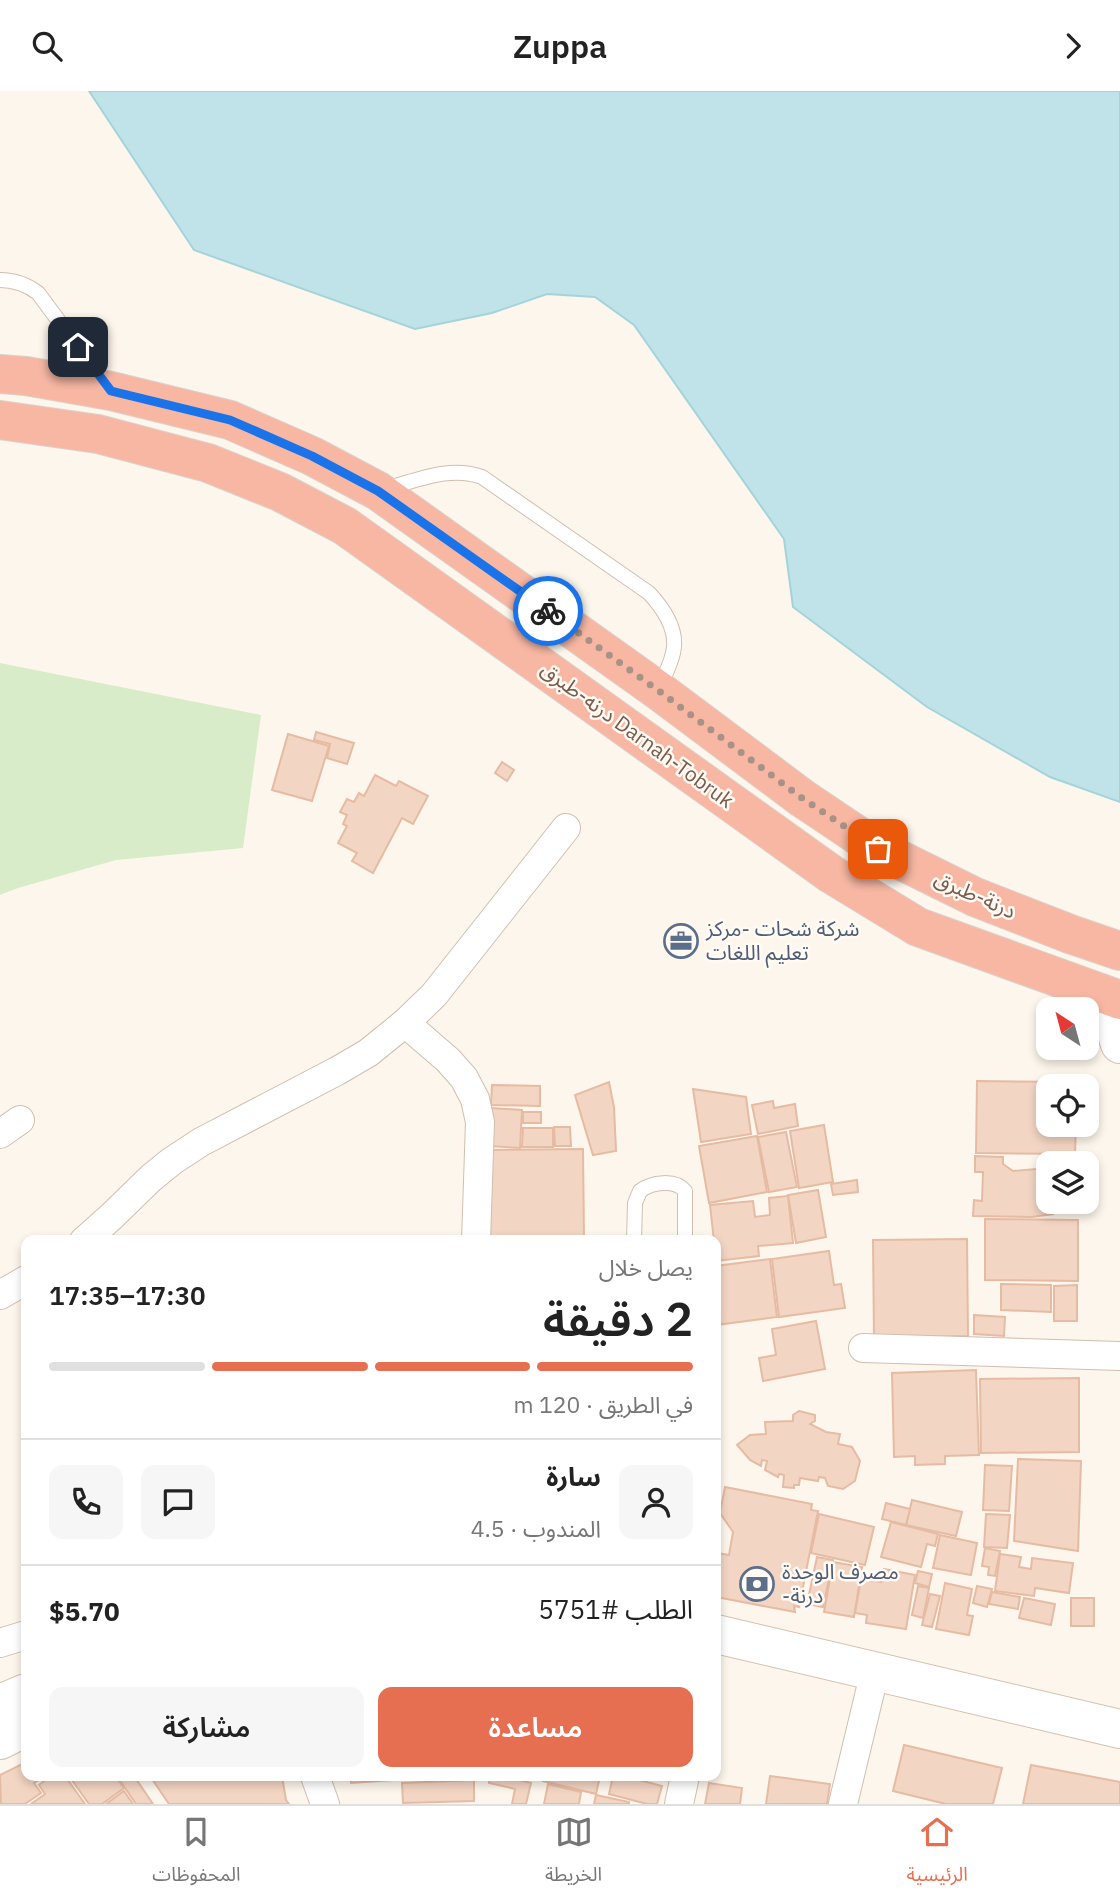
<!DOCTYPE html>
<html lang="ar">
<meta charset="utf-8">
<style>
:root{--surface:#fff;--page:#f6f6f6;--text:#222;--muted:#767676;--line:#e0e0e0;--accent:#e76f51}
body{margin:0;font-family:"IBM Plex Sans","Noto Sans Arabic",sans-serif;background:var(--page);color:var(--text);direction:rtl;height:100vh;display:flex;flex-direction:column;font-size:26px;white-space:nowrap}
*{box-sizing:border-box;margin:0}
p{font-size:23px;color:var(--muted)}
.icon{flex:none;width:38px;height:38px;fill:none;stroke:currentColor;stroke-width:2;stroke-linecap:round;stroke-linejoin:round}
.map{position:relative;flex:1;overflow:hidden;direction:ltr}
.details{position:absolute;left:21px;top:1144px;width:700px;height:546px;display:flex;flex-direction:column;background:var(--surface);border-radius:14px;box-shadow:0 4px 10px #0003;direction:rtl}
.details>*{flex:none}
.needle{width:46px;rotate:324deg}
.fabs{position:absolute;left:1036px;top:906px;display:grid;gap:14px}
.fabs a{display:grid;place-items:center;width:63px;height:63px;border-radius:14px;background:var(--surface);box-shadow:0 4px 10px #0003;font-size:35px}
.pin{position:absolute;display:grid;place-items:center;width:60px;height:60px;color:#fff;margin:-30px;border-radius:14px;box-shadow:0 4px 10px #0006}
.courier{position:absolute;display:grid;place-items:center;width:70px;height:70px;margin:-35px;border:5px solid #1a73e8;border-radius:50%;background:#fff;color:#222;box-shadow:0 2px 9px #0007}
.overview em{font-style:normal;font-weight:600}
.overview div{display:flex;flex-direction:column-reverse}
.overview{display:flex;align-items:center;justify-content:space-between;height:119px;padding:0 28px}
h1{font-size:46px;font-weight:600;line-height:52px}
.bar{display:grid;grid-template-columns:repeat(4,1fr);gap:10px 7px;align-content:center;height:84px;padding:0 28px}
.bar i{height:9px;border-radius:5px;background:var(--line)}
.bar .on{background:var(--accent)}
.bar p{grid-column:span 4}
.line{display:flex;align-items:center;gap:18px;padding:0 28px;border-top:2px solid var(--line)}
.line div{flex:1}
.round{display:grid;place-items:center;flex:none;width:74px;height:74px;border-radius:14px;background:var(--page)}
.cta{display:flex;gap:14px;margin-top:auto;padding:14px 28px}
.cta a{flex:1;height:80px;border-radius:14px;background:var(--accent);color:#fff;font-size:28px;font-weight:600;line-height:80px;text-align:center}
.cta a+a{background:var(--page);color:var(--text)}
header{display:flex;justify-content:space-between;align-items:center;height:91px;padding:0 28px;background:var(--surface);font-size:32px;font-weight:600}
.tab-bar{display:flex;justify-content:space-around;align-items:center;height:98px;border-top:2px solid var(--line);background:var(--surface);font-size:19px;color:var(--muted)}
.tab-bar a{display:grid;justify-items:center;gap:4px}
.tab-bar .on{color:var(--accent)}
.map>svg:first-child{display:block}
</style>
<header><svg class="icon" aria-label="forward" viewBox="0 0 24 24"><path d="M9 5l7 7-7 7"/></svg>Zuppa<svg class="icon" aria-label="search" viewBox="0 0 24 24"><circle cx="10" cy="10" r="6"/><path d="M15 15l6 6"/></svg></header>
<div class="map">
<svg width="1120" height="1713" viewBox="0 0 1120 1713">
<rect width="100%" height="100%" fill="#fdf6ec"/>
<!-- green -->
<path fill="#d8ecc9" d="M0,572L261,624L243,757L116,769L18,797L0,804Z"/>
<!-- water -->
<path fill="#bfe3e8" stroke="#a5d3da" stroke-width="2" d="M89,0H1120V711L1050,686L927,616L793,516L784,448L634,234L595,206L547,203L492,222L415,238L194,159Z"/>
<!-- building -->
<g fill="#f3d5c3" stroke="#e6bba3" stroke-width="2">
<path d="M316,641L354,652L347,673L327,667L330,653L314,649Z"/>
<path d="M288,643L329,655L312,710L272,699Z"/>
<path d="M502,671L514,679L507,690L495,682Z"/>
<path d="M375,684L396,695L399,690L428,705L413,733L402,727L373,782L352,770L357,762L338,752L347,735L343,733L347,724L340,721L347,708L354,711L359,702L364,705Z"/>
<path d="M977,990L1077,991V996H1048V1034H1076L1075,1063L976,1062Z"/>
<path d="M609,991L614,1016L616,1060L593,1064L575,1004Z"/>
<path d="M492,994L540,995V1015L491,1014Z"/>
<path d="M693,998L746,1006L751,1043L701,1051Z"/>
<path d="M773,1010L774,1017L795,1013L798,1035L758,1043L752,1014Z"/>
<path d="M491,1017L522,1019L520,1057L489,1055Z"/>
<rect x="523" y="1021" width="18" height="11"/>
<path d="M824,1034L833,1091L799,1097L790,1040Z"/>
<path d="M554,1036H570L571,1055H555Z"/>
<path d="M523,1037H553V1056H522Z"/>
<path d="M786,1041L797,1096L769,1101L758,1046Z"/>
<path d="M757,1045L767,1101L709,1112L699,1055Z"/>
<path d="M583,1058L584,1150H488L487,1059Z"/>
<path d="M975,1065L1003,1066V1073L1013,1080L1048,1077V1111H1070L1053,1123L1032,1126L973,1125L974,1109L982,1110L983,1081H975Z"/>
<path d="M857,1089L858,1101L833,1104L831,1093Z"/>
<path d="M818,1099L826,1146L796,1152L788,1104Z"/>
<path d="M788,1105L793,1152L758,1155L759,1165L716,1170V1150H714L710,1114L753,1110L755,1126L770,1124L769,1107Z"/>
<path d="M985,1128L1078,1129V1190L985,1189Z"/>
<path d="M967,1148L968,1245L874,1247L873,1149Z"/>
<path d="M829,1160L834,1194L841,1193L845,1217L779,1226L772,1168Z"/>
<path d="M770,1168L777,1226L716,1234V1175Z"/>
<path d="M1001,1193L1051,1194V1221L1001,1219Z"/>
<path d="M1077,1194V1230H1054V1195Z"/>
<path d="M974,1224L1005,1226L1004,1245L974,1243Z"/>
<path d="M816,1230L825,1278L763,1290L759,1267L776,1264L772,1238Z"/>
<path d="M976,1279L979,1364L945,1365V1373L915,1374V1365L894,1366L892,1282Z"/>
<path d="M1079,1287V1361L981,1362L980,1288Z"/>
<path d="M799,1320L815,1324V1330L810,1333L826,1341L840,1343L838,1353L852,1356L860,1370L855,1390L843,1398L828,1395L825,1387L819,1386L818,1390L800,1387L799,1394H794V1397L783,1396L784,1384L779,1383L778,1386L765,1379L767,1370L762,1369L761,1375L750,1369L737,1354L750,1344L766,1343L765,1331L793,1330V1324Z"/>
<path d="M1018,1368L1081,1370L1078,1460L1014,1450Z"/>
<path d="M985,1374L1012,1375L1009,1420L983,1419Z"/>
<path d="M725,1396L812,1413L811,1419L818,1420L799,1516L794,1515L795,1521L716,1506L717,1462L729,1464L733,1441L720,1422Z"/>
<path d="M912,1409L962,1421L956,1445L906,1434Z"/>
<path d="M886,1412L910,1418L906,1434L882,1428Z"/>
<path d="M819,1423L874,1436L865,1474L811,1462Z"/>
<path d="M986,1423L1010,1424L1007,1457L984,1456Z"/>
<path d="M891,1431L938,1443L935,1455L927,1453L921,1476L881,1466Z"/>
<path d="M940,1444L977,1452L971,1484L933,1477Z"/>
<path d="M985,1457L1000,1460L995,1485L988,1484L989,1476L982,1475Z"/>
<path d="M1000,1463L1021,1466L1019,1476L1031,1478L1032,1467L1073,1472L1069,1502L1035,1497L1034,1505L995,1500Z"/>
<path d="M817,1466L833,1469L823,1516L807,1513Z"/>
<path d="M833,1471L862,1476L854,1526L824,1521Z"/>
<path d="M884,1478L915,1484L906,1538L866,1532L867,1524L855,1522L861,1488L881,1491Z"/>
<path d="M918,1480L932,1483L929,1496L915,1492Z"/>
<path d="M945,1492L972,1498L967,1524L973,1525L969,1544L936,1538Z"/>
<path d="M918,1495L929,1497L923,1527L912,1524Z"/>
<path d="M977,1495L992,1498L987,1516L973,1512Z"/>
<path d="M992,1501L1020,1506L1018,1518L989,1513Z"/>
<path d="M930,1503L940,1505L932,1536L922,1534Z"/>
<path d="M1024,1507L1055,1513L1051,1534L1019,1527Z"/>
<rect x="1071" y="1507" width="23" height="28"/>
<path d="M904,1654L1002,1677L993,1713H946L893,1700Z"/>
<path d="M26,1671V1685H44L34,1692L41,1702L25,1713H1L0,1684Z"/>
<path d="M1031,1674L1120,1691V1713H1023Z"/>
<path d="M51,1685H65L85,1713H31L45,1703L39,1694Z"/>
<path d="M69,1685H115L124,1697L102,1713H89Z"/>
<path d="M117,1685H134L153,1713H136Z"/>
<path d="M150,1685H282L286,1709L289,1713H169Z"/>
<path d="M351,1685H391L392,1689L351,1692Z"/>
<path d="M490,1685H504L531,1692L526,1713H512L515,1698L489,1692Z"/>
<path d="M544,1685H600L596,1703L543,1690Z"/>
<path d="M613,1685H624L662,1695L657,1713H647L609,1703Z"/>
<path d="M770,1685L830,1693L827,1713H766Z"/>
<path d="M474,1689V1710L403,1712L402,1692Z"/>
<path d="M709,1692L742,1697L740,1713H705Z"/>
<path d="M548,1693L581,1701L579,1713H544Z"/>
<path d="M124,1700L133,1713H106Z"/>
<path d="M596,1704L629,1711V1713H594Z"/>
</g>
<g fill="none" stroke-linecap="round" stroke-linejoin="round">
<!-- lane casing -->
<g stroke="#d1beb0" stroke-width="16">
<g id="lane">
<path d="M0,189C15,189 26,193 38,202L104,291"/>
<path d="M384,398C416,390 450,374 482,386L649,502C662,516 676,535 674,556C673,570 664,585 659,598"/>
<path d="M634,1150L635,1112L640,1100C652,1091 675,1088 685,1100V1150"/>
</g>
</g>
<!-- street casing -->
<g stroke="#d1beb0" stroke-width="30">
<g id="street">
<path d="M405,932L448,969L464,987L475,1008L480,1031L476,1150"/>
<path d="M0,1043L20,1029"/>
<path d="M84,1150L112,1125L151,1087L172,1070L201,1051L337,980L368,962L405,932L434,904L566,737"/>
<path d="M0,1204L26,1189"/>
<path d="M863,1257L1120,1265"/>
<path d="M0,1552L26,1544"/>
<path d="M315,1685L325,1713"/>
<path d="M679,1713L685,1685"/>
<path d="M843,1713L875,1580"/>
</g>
</g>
<!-- secondary casing -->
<g stroke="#d6c0b0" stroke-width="40">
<g id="secondary">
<path d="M1105,904L1120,953"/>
<path d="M716,1543L1120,1638"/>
<path d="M0,1613L26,1602"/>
<path d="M0,1649L26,1636"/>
</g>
</g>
<!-- highway casing -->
<g stroke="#dad1cd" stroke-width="40">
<g id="highway">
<path d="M0,283L26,285L111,300L230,329L312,365L378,400L659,600L802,707L878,758L975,806L1070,843L1120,860"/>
<path d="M0,329L98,343L208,372L280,401L345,435L831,783L918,836L1120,909"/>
</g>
</g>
<!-- lane -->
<use href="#lane" stroke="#fff" stroke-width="14"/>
<!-- street -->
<use href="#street" stroke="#fff" stroke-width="28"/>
<!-- secondary -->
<use href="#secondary" stroke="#fff" stroke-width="38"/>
<!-- highway -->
<use href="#highway" stroke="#f7b7a3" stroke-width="38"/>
</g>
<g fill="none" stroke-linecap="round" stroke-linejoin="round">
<!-- done -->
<path stroke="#a89285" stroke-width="7" stroke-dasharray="0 12.6" d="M548,520L659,600L802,707L878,758"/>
<!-- route -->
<path stroke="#1a73e8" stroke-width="9" d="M78,256L111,300L230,329L312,365L378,400L548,520"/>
</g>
<!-- icons -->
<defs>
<g id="office-ring" transform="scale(1.75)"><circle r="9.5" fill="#fffaf3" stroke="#5c6f8a" stroke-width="1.5"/><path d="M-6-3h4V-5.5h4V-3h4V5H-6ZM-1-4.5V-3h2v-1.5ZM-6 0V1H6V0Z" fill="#5c6f8a"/></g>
<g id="bank-ring" transform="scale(1.75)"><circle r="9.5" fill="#fffaf3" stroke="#5c6f8a" stroke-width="1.5"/><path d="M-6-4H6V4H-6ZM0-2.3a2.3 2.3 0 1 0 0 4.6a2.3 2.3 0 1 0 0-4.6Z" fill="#5c6f8a"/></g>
</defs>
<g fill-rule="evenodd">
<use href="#office-ring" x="681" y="850"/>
<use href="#bank-ring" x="757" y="1493"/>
</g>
<g text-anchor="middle" stroke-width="5" stroke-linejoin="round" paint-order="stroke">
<!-- street labels -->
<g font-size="21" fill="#7a5c4d" stroke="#fffaf3">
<text transform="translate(637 644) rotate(36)" y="7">درنه-طبرق Darnah-Tobruk</text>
<text transform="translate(975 804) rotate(24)" y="7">درنة-طبرق</text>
</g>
<!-- service labels -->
<g font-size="21" fill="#4e5e75" stroke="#fffaf3" text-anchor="start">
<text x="706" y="845">شركة شحات -مركز<tspan x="706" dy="24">تعليم اللغات</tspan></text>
<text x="782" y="1488">مصرف الوحدة<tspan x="782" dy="24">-درنة</tspan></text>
</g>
</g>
</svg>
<div class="fabs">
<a><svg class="needle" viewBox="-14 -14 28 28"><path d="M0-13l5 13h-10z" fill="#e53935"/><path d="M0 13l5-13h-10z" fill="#767676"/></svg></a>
<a><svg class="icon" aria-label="locate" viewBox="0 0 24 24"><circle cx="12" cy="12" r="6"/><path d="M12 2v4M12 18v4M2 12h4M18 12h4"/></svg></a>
<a><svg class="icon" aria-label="layers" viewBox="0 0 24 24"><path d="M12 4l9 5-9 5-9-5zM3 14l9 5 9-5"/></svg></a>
</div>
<div class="pin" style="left:878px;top:758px;background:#ea580c"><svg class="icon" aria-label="bag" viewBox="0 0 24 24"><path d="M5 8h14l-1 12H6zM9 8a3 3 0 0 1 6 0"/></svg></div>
<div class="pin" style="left:78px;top:256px;background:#1f2937"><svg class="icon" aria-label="home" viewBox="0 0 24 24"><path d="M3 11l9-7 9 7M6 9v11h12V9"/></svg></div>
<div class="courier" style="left:548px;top:520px"><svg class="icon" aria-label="bike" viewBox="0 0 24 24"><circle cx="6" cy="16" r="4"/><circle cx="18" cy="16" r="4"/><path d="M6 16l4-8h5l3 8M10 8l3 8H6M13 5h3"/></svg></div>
<section class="details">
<div class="overview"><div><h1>2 دقيقة</h1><p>يصل خلال</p></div><em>17:30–17:35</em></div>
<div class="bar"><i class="on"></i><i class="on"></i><i class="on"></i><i></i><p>في الطريق · 120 m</p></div>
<div class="line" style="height:126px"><a class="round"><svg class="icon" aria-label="person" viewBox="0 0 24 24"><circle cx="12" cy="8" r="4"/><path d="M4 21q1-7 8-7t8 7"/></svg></a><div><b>سارة</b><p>المندوب · 4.5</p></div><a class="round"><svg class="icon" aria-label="chat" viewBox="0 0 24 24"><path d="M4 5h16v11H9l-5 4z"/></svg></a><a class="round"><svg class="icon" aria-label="phone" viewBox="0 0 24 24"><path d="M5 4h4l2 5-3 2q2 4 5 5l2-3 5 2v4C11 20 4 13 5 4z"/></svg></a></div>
<div class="line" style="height:91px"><div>الطلب #5751</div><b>$5.70</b></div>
<div class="cta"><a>مساعدة</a><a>مشاركة</a></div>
</section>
</div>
<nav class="tab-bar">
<a class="on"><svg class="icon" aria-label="home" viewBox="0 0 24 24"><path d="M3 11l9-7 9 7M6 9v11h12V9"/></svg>الرئيسية</a>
<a><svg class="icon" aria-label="map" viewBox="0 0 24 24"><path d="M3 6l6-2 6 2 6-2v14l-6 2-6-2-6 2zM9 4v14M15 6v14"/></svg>الخريطة</a>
<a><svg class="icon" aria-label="saved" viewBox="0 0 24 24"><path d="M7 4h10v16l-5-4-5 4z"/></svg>المحفوظات</a>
</nav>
